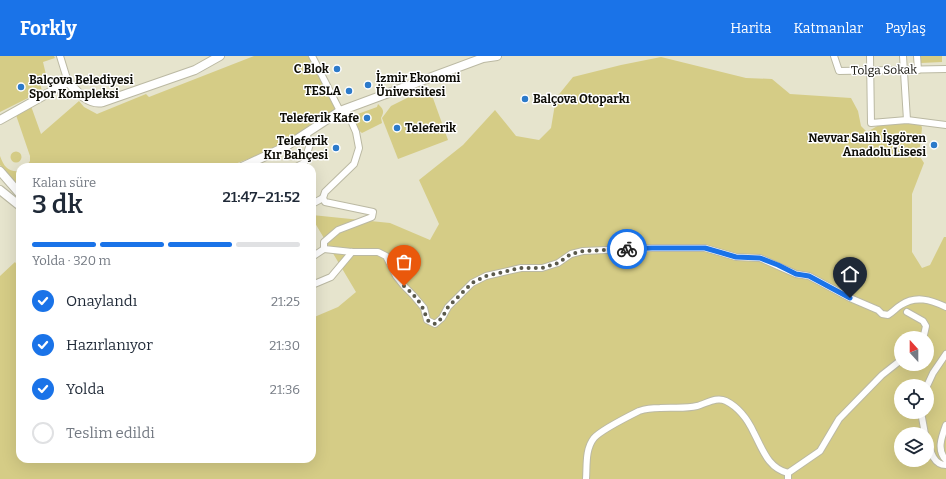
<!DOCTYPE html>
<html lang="tr">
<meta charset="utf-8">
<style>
:root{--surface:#fff;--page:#f2f2f3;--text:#1f2937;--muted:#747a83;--line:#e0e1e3;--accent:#1a73e8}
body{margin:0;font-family:Bitter,serif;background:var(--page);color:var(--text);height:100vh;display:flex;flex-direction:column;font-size:15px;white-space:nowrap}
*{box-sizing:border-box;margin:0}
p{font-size:13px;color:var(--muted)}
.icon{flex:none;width:22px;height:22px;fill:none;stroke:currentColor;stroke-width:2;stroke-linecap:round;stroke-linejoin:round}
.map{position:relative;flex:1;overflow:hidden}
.side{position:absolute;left:16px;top:107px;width:300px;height:300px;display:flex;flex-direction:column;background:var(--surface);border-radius:12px;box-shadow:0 4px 16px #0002}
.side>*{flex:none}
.needle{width:26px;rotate:339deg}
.tools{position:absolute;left:894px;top:275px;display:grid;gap:8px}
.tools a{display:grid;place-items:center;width:40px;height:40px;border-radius:50%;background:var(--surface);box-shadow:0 4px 16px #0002;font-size:20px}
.pin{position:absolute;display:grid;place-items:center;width:34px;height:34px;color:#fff;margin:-41px -17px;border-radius:50% 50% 50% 0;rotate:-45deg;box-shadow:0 0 4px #0007}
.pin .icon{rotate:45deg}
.courier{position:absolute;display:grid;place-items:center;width:40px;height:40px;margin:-20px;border:3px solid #1a73e8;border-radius:50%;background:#fff;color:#222;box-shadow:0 1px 5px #0007}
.headline em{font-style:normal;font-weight:600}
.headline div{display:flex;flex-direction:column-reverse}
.headline{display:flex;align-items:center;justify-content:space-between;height:68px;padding:0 16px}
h1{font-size:26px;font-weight:600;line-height:30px}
.bar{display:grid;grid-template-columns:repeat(4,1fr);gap:6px 4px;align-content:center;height:48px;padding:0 16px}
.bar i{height:5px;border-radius:3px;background:var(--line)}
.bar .selected{background:var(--accent)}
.bar p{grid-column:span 4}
ol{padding:0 16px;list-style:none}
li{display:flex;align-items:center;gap:12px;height:44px}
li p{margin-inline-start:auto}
li .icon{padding:4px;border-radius:50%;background:var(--accent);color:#fff;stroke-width:4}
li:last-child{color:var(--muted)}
li i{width:22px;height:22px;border:2px solid var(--line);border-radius:50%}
header{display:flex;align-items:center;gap:24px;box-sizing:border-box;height:56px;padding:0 20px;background:var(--accent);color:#fff}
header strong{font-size:19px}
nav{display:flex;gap:22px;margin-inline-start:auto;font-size:14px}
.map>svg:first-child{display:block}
</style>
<header>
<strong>Forkly</strong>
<nav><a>Harita</a><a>Katmanlar</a><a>Paylaş</a></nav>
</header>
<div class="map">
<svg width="946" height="423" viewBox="0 0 946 423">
<rect width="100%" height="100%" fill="#e6e4cd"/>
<!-- green -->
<g fill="#d5cc86" fill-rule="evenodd">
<path d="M0,0H54L55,2L43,6L47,23L40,27L42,35L0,56Z"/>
<path d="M254,0H310L337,54L272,94L227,111H26L30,105V100L16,59L31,50L41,78L79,45L84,51L97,58L146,38L149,41Z"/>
<path d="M920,0H942V6L921,7Z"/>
<path d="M661,1L746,22L772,23L790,38L851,42L858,55L861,70L867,76L881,68L920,65L922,72L919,99L924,107L912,138V196L922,212L930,209L944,181H946V423H0V220L15,206L20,213V403H312V262L338,251L356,236L312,162V159L390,167L430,184L439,168L419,124L463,89L495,54L516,80L539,84L551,72L556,42L573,21L621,9ZM901,282H927V308H901ZM901,330H927V356H901ZM901,378H927V404H901Z"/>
<path d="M429,31L448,84L398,103L382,62L391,50Z"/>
<path d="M378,48C383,53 385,55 381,62L382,67L362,77C356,73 352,66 355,59L377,51Z"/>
<circle cx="16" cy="101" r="5.5"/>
<path d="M0,100C4,111 8,116 20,115V133L0,109Z"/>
</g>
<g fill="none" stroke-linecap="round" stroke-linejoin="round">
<!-- street casing -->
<g stroke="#bbb9a3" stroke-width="8">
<g id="street">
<path d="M60,0L68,26"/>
<path d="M312,0L340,55"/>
<path d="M834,0L839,15L946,13"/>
<path d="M870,0L871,67L907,64L946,69"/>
<path d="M903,0L907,64"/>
<path d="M917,0L918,14"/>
<path d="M296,111L304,107L310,88L306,77"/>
<path d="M312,148L323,142"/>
<path d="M324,193L352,196H378L386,200L396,220L404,230L413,239L424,252L427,264L435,268L442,262L448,251L472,227L486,220L521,212H542L558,207L571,198L583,195L652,192H705L736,201L760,202L796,218L809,220L850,242L878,254L882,258L888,259C893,256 896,252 901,249C916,239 931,244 946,251"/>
<path d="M312,201L324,193V186L338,174L372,161L373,156L325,146L323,142L325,136L354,108L359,92L356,76L346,53"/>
<path d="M312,229L331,221L352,196"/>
<path d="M907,256L923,265L926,270L924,279L921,282"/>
<path d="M927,330L933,317L946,298"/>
<path d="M921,356L925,378"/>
<path d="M946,369C942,380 936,394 946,404"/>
<path d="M927,383C930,394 933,409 946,409"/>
<path d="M788,417L820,395L839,363L882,319L901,304"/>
<path d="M586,423C587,410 585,393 594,382C601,374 629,360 639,355C645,353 654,352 660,352C672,351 685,353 697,350C706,348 716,340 726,345C738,351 748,364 754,377C763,394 768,412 788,417V423"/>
</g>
</g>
<!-- secondary casing -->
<g stroke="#bbb9a3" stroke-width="10">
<g id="secondary">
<path d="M0,64L68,26C77,36 89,49 103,46L195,14L220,0"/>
<path d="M242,111L285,91L340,55L483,2L497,0"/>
<path d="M0,115L20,138"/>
<path d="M0,134L20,150"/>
</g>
</g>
<!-- street -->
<use href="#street" stroke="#fff" stroke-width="6"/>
<!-- secondary -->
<use href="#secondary" stroke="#fff" stroke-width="8"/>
</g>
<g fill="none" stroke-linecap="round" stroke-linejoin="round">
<!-- done -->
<path stroke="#5a594c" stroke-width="4" stroke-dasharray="0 7.2" d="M404,230C416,241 423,248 427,264L435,268L442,262L448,251L472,227L486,220L520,212H542L558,207L571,198L583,195L627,193"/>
<!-- route -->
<path stroke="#1a73e8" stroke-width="5" d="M627,193L652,192H705L736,201L760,202L778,209L796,218L809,220L850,242"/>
</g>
<!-- markers -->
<g fill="#2c7aca" stroke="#fff" stroke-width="1.5">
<circle cx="337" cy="13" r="4"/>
<circle cx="368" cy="29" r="4"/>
<circle cx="21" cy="31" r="4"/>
<circle cx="349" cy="35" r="4"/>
<circle cx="525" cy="43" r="4"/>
<circle cx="367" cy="62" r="4"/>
<circle cx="397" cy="72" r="4"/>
<circle cx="934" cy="89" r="4"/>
<circle cx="336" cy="92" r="4"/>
</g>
<g text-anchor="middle" stroke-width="3" stroke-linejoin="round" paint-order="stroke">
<!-- poi labels -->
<g font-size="12" font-weight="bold" fill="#0f0e07" stroke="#fff" text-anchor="end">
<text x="329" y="17">C Blok</text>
<text x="376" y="26" text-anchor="start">İzmir Ekonomi<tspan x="376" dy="14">Üniversitesi</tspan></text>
<text x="29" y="28" text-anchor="start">Balçova Belediyesi<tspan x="29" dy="14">Spor Kompleksi</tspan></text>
<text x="341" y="39">TESLA</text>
<text x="533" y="47" text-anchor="start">Balçova Otoparkı</text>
<text x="359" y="66">Teleferik Kafe</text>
<text x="405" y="76" text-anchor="start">Teleferik</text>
<text x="926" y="86">Nevvar Salih İşgören<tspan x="926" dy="14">Anadolu Lisesi</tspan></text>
<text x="328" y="89">Teleferik<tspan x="328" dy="14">Kır Bahçesi</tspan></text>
</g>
<!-- street labels -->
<g font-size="12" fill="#0f0e07" stroke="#fff">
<text transform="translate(884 14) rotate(-1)" y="4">Tolga Sokak</text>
</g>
</g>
</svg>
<div class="tools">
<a><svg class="needle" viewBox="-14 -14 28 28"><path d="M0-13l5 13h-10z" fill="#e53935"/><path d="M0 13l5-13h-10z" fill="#747a83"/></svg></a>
<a><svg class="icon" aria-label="locate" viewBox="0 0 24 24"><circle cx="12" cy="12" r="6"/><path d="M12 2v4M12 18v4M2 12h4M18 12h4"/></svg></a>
<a><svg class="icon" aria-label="layers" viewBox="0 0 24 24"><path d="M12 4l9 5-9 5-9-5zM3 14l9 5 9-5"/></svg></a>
</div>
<div class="pin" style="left:404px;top:230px;background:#ea580c"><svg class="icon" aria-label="bag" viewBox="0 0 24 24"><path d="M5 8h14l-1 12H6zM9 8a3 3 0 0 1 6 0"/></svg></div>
<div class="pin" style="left:850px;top:242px;background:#1f2937"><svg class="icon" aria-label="home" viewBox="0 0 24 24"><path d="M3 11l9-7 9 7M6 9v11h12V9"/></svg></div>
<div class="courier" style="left:627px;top:193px"><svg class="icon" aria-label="bike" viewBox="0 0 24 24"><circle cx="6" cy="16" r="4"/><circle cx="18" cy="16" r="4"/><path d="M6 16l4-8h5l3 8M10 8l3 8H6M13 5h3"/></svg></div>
<section class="side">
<div class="headline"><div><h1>3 dk</h1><p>Kalan süre</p></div><em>21:47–21:52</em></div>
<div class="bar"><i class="selected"></i><i class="selected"></i><i class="selected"></i><i></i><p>Yolda · 320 m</p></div>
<ol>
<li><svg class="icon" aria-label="check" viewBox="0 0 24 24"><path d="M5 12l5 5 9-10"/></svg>Onaylandı<p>21:25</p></li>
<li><svg class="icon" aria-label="check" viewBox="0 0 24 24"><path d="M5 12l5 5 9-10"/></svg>Hazırlanıyor<p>21:30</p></li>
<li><svg class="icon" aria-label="check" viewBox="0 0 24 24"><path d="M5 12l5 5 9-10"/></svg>Yolda<p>21:36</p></li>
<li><i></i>Teslim edildi</li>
</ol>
</section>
</div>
